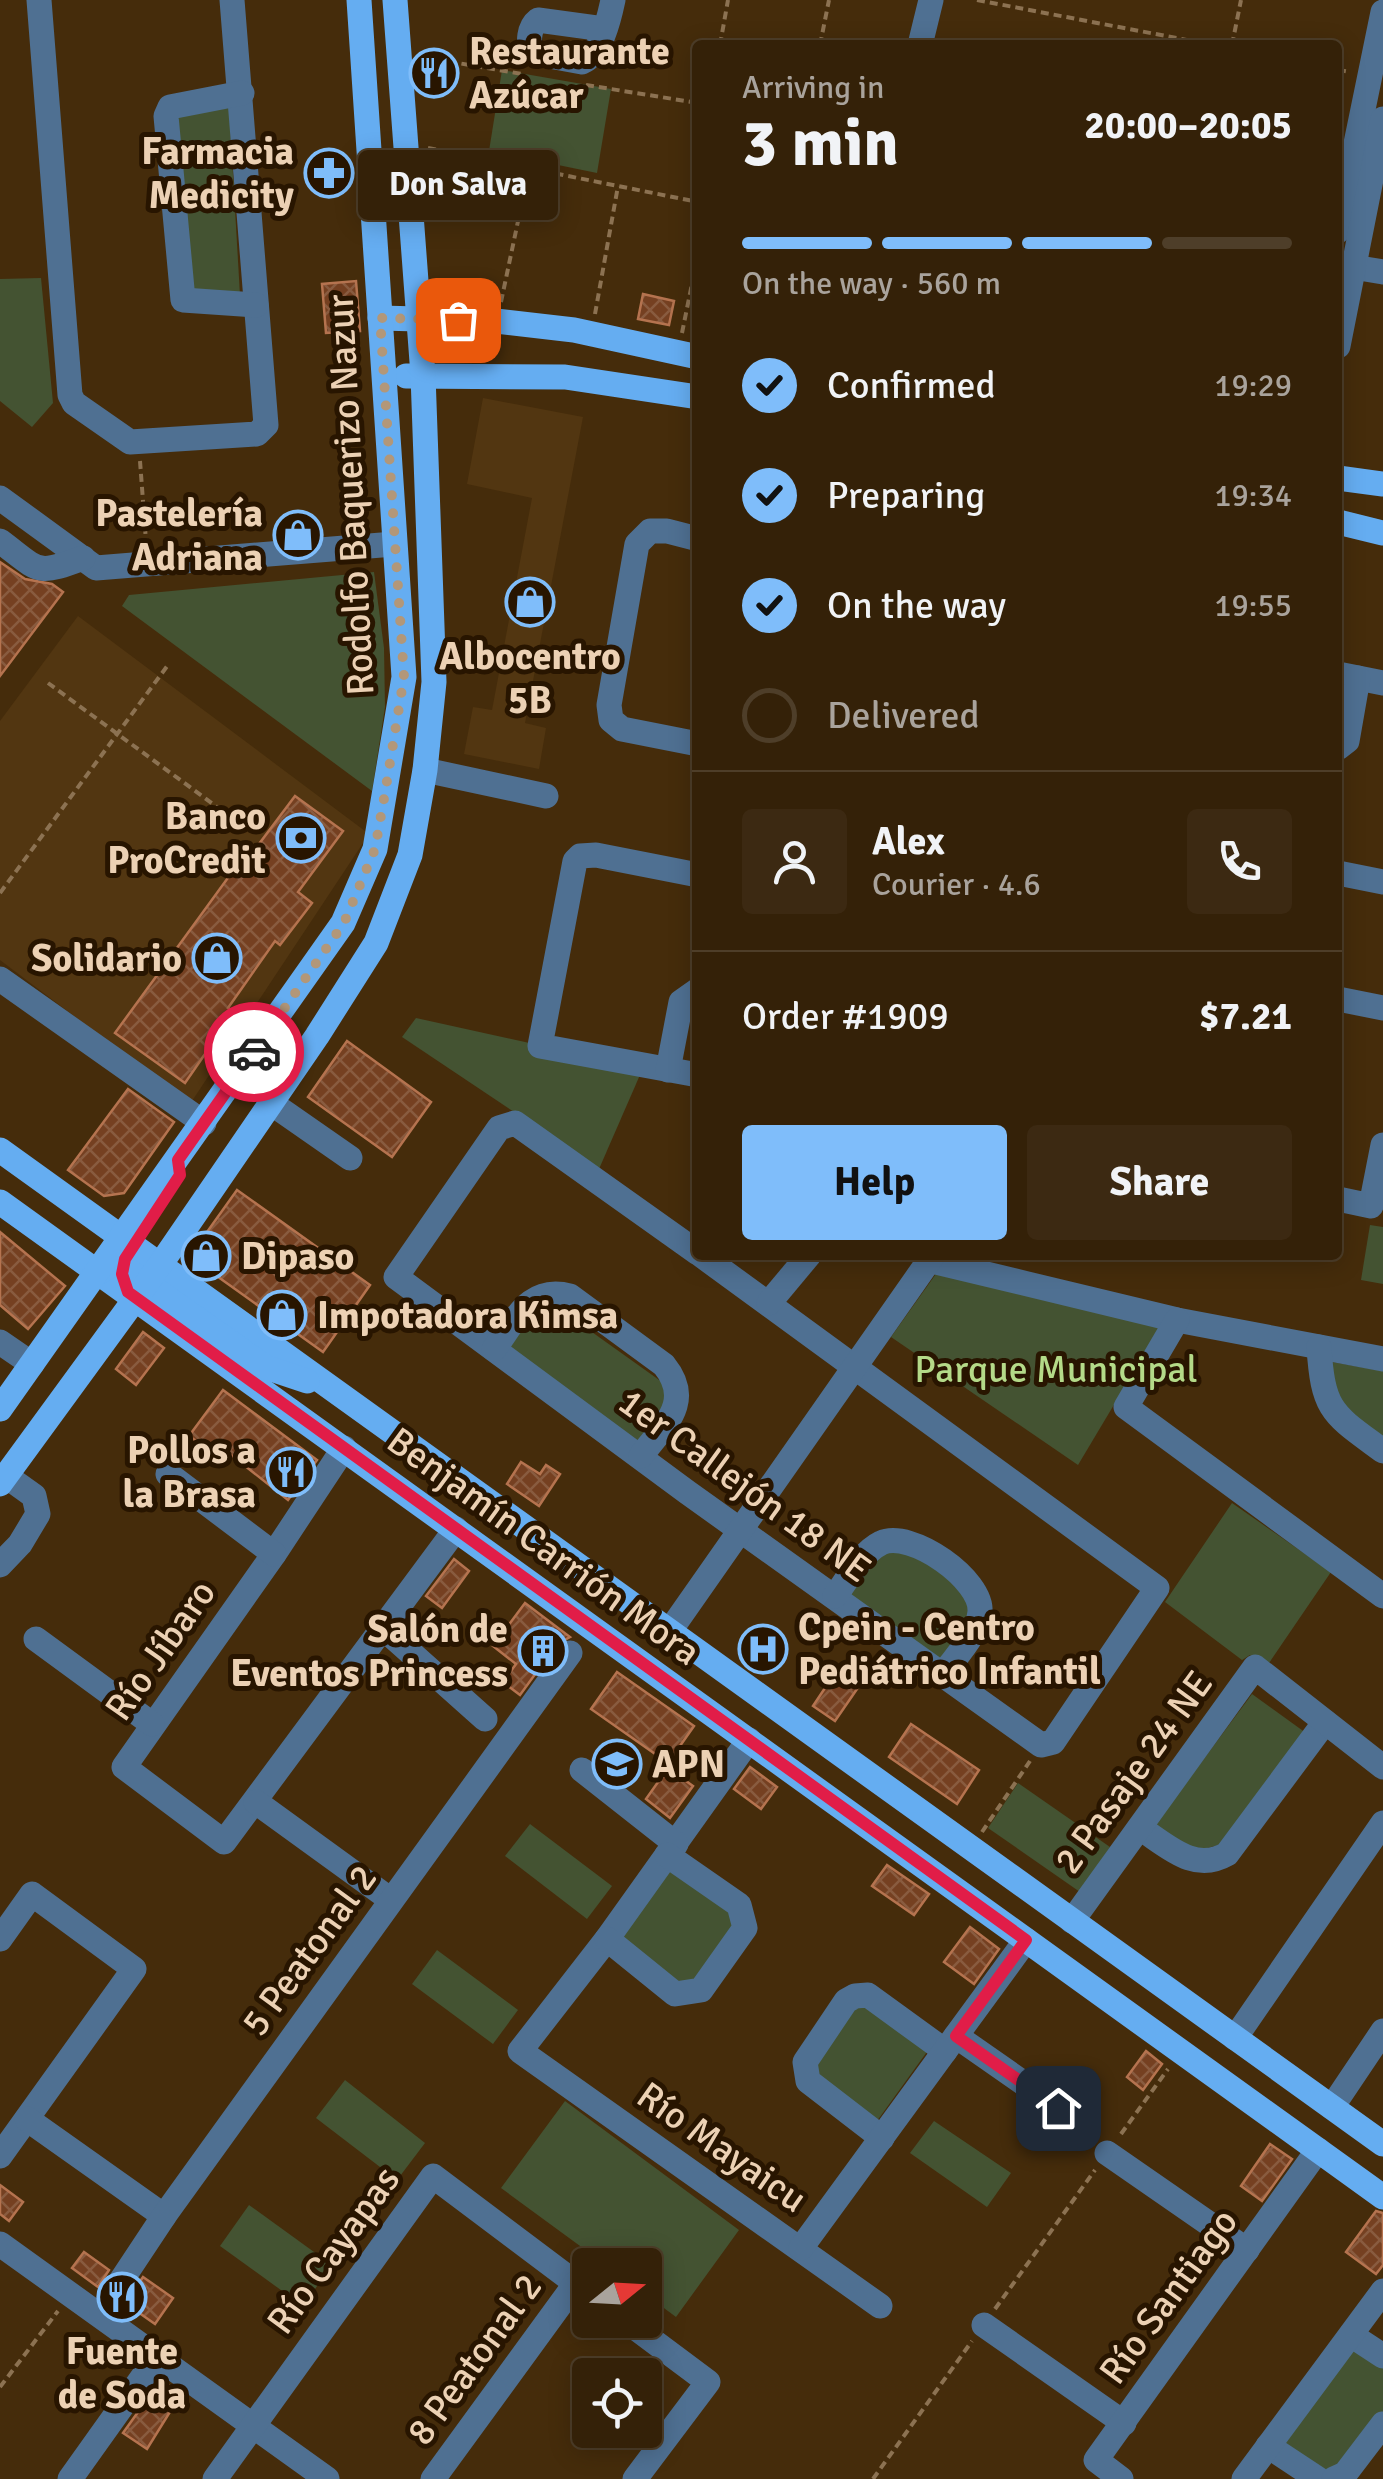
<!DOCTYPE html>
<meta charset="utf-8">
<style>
:root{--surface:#342108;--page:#3c2912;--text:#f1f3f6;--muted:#a9a39c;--line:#4e3e29;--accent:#7fbdfa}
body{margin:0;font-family:Signika,sans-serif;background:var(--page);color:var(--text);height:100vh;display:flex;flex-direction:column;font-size:38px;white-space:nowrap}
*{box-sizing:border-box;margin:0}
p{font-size:32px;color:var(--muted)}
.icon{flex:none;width:55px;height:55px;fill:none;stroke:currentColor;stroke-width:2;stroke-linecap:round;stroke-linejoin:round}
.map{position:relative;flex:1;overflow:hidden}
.side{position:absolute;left:692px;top:40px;width:650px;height:1220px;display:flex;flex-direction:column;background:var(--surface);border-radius:10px;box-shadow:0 5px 25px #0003,0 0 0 2px var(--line)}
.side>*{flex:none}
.needle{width:65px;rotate:72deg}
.controls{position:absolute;left:572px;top:2248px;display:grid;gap:20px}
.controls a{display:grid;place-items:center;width:90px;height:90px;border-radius:10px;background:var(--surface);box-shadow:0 5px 25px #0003,0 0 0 2px var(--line);font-size:50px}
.pin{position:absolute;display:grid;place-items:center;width:85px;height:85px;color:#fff;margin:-42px;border-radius:20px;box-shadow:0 5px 15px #0006}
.courier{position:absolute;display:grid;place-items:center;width:100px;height:100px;margin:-50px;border:8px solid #e11d48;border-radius:50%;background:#fff;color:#222;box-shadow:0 2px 12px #0007}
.bubble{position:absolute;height:70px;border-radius:10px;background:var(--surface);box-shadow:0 5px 25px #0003,0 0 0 2px var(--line);font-size:32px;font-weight:700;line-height:70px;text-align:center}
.head em{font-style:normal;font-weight:700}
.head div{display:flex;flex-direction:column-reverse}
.head{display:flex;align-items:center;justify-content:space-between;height:170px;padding:0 50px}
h1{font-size:65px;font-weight:700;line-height:75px}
.bar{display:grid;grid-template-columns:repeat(4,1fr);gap:15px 10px;align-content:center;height:120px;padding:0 50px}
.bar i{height:12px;border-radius:8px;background:var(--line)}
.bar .on{background:var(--accent)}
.bar p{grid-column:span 4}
.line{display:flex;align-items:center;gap:25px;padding:0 50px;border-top:2px solid var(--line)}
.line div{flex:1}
.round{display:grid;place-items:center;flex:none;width:105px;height:105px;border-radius:10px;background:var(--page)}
ol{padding:0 50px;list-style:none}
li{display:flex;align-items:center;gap:30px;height:110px}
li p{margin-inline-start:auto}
li .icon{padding:10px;border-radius:50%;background:var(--accent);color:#111;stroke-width:4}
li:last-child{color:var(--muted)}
li i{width:55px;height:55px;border:5px solid var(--line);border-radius:50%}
.cta{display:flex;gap:20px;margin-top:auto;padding:20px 50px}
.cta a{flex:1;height:115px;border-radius:10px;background:var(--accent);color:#111;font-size:40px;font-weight:700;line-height:115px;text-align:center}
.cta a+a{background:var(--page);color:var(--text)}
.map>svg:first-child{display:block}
</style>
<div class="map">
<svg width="1383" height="2479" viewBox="0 0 1383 2479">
<defs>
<pattern id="building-cross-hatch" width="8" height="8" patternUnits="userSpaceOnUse" patternTransform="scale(2.5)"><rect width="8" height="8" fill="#754021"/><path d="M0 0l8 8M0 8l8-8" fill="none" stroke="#895b3f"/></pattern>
</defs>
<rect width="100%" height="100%" fill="#452c0b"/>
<!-- built -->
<g fill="#523611">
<path d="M483,398L583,417L525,723L546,728L539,769L464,754L473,707L492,710L532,498L467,484Z"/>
<path d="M78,616L369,834L190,1104L0,960V721Z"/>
</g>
<!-- green -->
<g fill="#445332">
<path d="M502,70L611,89L597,173L489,151Z"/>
<path d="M229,106L240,295L181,298L169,109Z"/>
<path d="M41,278L53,403L32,427L0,401V279Z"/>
<path d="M374,572L384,648L385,707L372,791L122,606L129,595Z"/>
<path d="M416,1018L643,1068L599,1169L402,1037Z"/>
<path d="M1370,1225L1383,1227V1284L1361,1280Z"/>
<path d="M938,1271L1161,1326L1078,1465L891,1337Z"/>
<path d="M554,1305L669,1387V1398L640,1449L502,1347L533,1311Z"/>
<path d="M1332,1362L1383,1371V1438C1344,1411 1338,1411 1332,1362Z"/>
<path d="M1232,1503L1331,1572L1267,1666L1250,1655L1242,1660L1165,1602Z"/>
<path d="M907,1546L961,1588L973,1616L943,1666L841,1595L870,1556Z"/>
<path d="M1252,1694L1306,1733L1222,1844L1193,1852L1154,1826Z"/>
<path d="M1018,1783L1110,1847L1080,1892L988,1828Z"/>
<path d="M530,1824L612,1886L587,1919L505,1856Z"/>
<path d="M673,1866L732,1907L738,1927L698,1983L676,1986L621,1940Z"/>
<path d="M437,1950L518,2010L493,2044L412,1984Z"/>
<path d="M868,2004L929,2049L877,2121L817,2078L815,2061L851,2008Z"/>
<path d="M345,2080L425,2143L397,2180L316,2118Z"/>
<path d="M565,2101L739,2230L676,2317L645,2294V2265H606L501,2188Z"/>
<path d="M934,2121L1011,2173L987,2207L910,2153Z"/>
<path d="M249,2205L332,2265L303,2306L220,2246Z"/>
<path d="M1355,2347L1383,2365V2412L1343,2468L1322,2471L1284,2445Z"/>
</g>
<!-- building -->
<g fill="url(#building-cross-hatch)" stroke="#b5734f" stroke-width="2.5">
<path d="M356,281L360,331L326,333L322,284Z"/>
<path d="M643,294L674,301L669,325L638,319Z"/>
<path d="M0,562L25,579L52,584L63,592L0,676Z"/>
<path d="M295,796L343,831L298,892L312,903L280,945L275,941L228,1008L234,1012L185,1083L115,1033L246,853L250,856Z"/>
<path d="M347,1041L431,1102L392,1157L308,1097Z"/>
<path d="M128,1089L174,1122L124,1193L104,1196L68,1170Z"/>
<path d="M237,1190L370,1285L323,1352L200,1264L197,1246Z"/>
<path d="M0,1232L65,1286L28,1329L0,1305Z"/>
<path d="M143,1332L164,1348L136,1385L116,1369Z"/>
<path d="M223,1390L317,1460L288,1500L220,1446L215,1454L189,1436Z"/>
<path d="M521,1462L540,1474L546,1465L560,1474L539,1506L507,1484Z"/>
<path d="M454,1559L469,1571L442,1608L426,1596Z"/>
<path d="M525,1603L570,1637L557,1644L520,1695L503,1682L516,1664L493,1646Z"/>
<path d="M760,1630L781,1644L766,1667L745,1654Z"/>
<path d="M617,1672L694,1726L668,1763L591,1709Z"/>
<path d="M835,1673L857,1689L835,1721L813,1706Z"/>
<path d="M911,1724L979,1770L957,1804L889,1757Z"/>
<path d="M750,1767L777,1787L761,1809L734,1789Z"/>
<path d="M668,1768L693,1786L670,1818L646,1799Z"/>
<path d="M887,1865L929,1894L914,1915L872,1886Z"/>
<path d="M970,1927L999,1949L974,1984L944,1962Z"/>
<path d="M1146,2051L1162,2064L1143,2090L1127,2077Z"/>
<path d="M1270,2144L1292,2159L1262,2201L1241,2186Z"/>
<path d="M0,2185L23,2202L9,2221L0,2214Z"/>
<path d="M1376,2211L1383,2213V2265L1376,2274L1346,2252Z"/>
<path d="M84,2252L109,2270L98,2287L72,2268Z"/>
<path d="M143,2277L173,2298L155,2324L125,2303Z"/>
<path d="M161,2380L181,2394L147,2449L123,2433Z"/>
</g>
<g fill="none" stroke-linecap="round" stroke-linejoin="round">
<!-- path -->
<g stroke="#8c7252" stroke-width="4" stroke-dasharray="8 5" stroke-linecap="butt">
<path d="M977,0L1213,45"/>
<path d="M720,45L728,0"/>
<path d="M820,45L829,0"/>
<path d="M1232,45L1241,0"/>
<path d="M423,57L522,74"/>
<path d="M1338,70L1350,72"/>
<path d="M586,85L698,103"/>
<path d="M428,148L698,202"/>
<path d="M501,302L529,169"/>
<path d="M595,314L618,186"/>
<path d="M682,333L698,254"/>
<path d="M140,461L146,541"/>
<path d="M48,683L243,826"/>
<path d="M0,893L168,665"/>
<path d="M982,1832L1030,1761"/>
<path d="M1121,2134L1168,2069"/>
<path d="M995,2309L1095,2170"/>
<path d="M0,2387L58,2311"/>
<path d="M873,2479L972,2341"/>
</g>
<!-- minor -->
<g stroke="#4f7092" stroke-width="25">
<path d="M39,0L70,395L74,403L130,442L257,434L266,425L232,0"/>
<path d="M604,29L538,20C529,27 527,43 533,53L582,62C601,54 609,19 613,0"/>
<path d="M920,45L931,0"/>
<path d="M242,93L170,107L166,116L183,300L256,305"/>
<path d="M1338,231L1383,12"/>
<path d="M1353,267L1383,272"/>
<path d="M1338,346L1383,119"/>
<path d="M0,498L96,568L394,544"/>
<path d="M698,539L667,531H650L637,544L609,705L611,720L622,729L698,744"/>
<path d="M0,541C40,571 35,576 83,558"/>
<path d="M1338,674L1383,683"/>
<path d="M1338,748L1347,741L1358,678"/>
<path d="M425,770L546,796"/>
<path d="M1338,873L1383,882"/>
<path d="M698,875L596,855L580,856L575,861L540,1046L698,1075"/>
<path d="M0,979L204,1123"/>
<path d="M1338,999L1383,1008"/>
<path d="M668,1070L681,1002L698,990"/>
<path d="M271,1103L350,1158"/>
<path d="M1338,1199L1371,1206L1383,1145"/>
<path d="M698,1253L515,1123L499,1128L396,1277L687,1492L1041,1745L1053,1742L1157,1588L701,1255"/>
<path d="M932,1261L1177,1320L1383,1359"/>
<path d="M769,1303L809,1255"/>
<path d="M1177,1320L1126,1407L1383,1596"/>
<path d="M0,1342L32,1364"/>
<path d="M1319,1347C1323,1412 1333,1414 1383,1451"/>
<path d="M494,1349C516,1320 529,1285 570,1296L664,1365C694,1402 664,1425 641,1456"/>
<path d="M344,1448L274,1554L124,1767L224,1842L456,1529"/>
<path d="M168,1474L274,1554"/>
<path d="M0,1565L20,1544L38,1514L34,1496L6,1476"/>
<path d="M835,1596C848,1579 861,1553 881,1543C911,1529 983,1580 980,1612C978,1634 956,1656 944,1673"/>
<path d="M383,1628L485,1719"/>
<path d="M669,1632L933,1255"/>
<path d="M36,1639L152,1724"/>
<path d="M749,1740L607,1939L520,2051L880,2306"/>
<path d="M582,1770L676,1844"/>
<path d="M256,1802L391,1900"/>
<path d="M1140,1828C1168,1846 1194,1873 1227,1854L1325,1722"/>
<path d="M1072,1921L1255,1667L1383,1767"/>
<path d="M0,1939L32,1894L134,1969L0,2156"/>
<path d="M607,1939L675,1994L701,1990L745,1928L739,1905L667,1855"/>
<path d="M956,2036L1059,2108"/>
<path d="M1235,2038L1383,1823"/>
<path d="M1332,2107L1383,2031"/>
<path d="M27,2119L164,2216"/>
<path d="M882,2138L808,2081L805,2062L846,2001L855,1996L868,1995L945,2051"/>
<path d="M1107,2153L1247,2250"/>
<path d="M0,2244L327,2479"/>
<path d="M801,2248L1026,1940"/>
<path d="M113,2293L164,2216L570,1653"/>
<path d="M625,2320L708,2382L635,2479"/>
<path d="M984,2325L1124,2423"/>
<path d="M1351,2335L1383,2356"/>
<path d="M1268,2446L1318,2479"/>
<path d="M70,2479L157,2357"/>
<path d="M215,2479L433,2176L590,2294"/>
<path d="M433,2479L576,2283"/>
<path d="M1121,2479L1096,2460L1318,2150"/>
<path d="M1244,2479L1383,2291"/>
<path d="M1334,2479L1345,2474L1383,2424"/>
</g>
<!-- major -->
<g stroke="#65adf1" stroke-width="25">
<path d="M380,318L496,321L574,330L698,357"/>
<path d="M406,376L565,377L698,397"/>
<path d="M1338,478L1383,484"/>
<path d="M1338,522L1383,533"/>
<path d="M0,1150L1383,2144"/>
<path d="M0,1202L1383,2197"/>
<path d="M99,1272L113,1264L122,1266L265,1367L307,1381"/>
<path d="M0,1409L343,923L375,849L404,677L359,0"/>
<path d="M0,1484L160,1265L317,1036L376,943L410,855L425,770L434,682L423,375L395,0"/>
</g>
</g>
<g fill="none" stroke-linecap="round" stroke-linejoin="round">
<!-- done -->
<path stroke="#b29779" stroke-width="10" stroke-dasharray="0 18" d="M254,1052L344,923L375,849L385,793L404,677L380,318L458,320"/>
<!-- route -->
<path stroke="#e11d48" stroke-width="12" d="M254,1052L178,1160L180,1175L125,1259L122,1274L128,1292L1026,1940L956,2036L1058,2108"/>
</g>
<!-- icons -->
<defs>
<g id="restaurant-ring" transform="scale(2.5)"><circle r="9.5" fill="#281500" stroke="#7fbdfa" stroke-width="1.5"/><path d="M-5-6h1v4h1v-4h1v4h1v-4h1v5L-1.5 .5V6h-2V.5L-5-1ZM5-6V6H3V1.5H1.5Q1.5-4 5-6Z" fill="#7fbdfa"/></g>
<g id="pharmacy-ring" transform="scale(2.5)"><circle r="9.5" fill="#281500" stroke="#7fbdfa" stroke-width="1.5"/><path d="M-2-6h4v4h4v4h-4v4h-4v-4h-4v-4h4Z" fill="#7fbdfa"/></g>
<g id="shop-ring" transform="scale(2.5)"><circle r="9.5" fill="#281500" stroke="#7fbdfa" stroke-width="1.5"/><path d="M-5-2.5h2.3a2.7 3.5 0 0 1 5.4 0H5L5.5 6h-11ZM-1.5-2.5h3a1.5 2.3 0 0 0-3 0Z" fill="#7fbdfa"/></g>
<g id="bank-ring" transform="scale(2.5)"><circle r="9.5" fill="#281500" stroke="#7fbdfa" stroke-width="1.5"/><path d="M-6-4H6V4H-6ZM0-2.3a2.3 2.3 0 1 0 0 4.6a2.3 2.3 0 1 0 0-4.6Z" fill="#7fbdfa"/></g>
<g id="hospital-ring" transform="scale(2.5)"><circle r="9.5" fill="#281500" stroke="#7fbdfa" stroke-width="1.5"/><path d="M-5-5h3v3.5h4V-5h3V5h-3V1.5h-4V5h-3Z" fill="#7fbdfa"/></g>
<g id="building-ring" transform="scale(2.5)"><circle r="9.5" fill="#281500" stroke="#7fbdfa" stroke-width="1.5"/><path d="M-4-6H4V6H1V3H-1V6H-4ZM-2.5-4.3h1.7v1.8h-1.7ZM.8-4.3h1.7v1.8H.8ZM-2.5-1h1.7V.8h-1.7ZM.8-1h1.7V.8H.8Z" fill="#7fbdfa"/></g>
<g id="school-ring" transform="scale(2.5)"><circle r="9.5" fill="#281500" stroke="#7fbdfa" stroke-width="1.5"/><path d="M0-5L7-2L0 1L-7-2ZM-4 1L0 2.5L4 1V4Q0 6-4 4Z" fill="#7fbdfa"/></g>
</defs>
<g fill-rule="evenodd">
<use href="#restaurant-ring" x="434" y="73"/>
<use href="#pharmacy-ring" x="329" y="173"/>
<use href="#shop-ring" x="298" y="535"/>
<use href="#shop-ring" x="530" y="602"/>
<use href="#bank-ring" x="301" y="838"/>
<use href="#shop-ring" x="217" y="958"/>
<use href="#shop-ring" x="206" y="1256"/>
<use href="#shop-ring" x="282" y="1315"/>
<use href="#restaurant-ring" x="291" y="1472"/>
<use href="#hospital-ring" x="763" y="1649"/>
<use href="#building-ring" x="543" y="1651"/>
<use href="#school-ring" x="617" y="1764"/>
<use href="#restaurant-ring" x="122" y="2297"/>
</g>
<g text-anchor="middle" stroke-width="10" stroke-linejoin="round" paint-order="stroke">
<!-- poi labels -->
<g font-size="38" font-weight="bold" fill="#ecd1b4" stroke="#281500" text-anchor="end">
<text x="469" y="64" text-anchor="start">Restaurante<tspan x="469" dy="44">Azúcar</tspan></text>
<text x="294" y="164">Farmacia<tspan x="294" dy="44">Medicity</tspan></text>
<text x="263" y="526">Pastelería<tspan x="263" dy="44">Adriana</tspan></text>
<text x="530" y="669" text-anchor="middle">Albocentro<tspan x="530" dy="44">5B</tspan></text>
<text x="266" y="829">Banco<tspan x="266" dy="44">ProCredit</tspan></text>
<text x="182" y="971">Solidario</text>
<text x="241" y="1269" text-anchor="start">Dipaso</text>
<text x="317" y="1328" text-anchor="start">Impotadora Kimsa</text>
<text x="256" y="1463">Pollos a<tspan x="256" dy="44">la Brasa</tspan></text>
<text x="798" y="1640" text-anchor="start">Cpein - Centro<tspan x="798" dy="44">Pediátrico Infantil</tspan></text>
<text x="508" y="1642">Salón de<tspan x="508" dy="44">Eventos Princess</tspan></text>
<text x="652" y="1777" text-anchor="start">APN</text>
<text x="122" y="2364" text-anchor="middle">Fuente<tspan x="122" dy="44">de Soda</tspan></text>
</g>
<!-- street labels -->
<g font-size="38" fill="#ecd1b4" stroke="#281500">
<text transform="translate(350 495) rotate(-93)" y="13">Rodolfo Baquerizo Nazur</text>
<text transform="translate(745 1485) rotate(36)" y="13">1er Callejón 18 NE</text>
<text transform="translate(544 1546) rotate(36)" y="13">Benjamín Carrión Mora</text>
<text transform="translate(160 1650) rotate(-55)" y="13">Río Jíbaro</text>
<text transform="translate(1133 1772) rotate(-54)" y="13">2 Pasaje 24 NE</text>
<text transform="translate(309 1950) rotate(-54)" y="13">5 Peatonal 2</text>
<text transform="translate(722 2147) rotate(35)" y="13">Río Mayaicu</text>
<text transform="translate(333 2250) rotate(-54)" y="13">Río Cayapas</text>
<text transform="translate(1168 2296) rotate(-54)" y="13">Río Santiago</text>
<text transform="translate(474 2359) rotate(-54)" y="13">8 Peatonal 2</text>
</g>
<!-- park labels -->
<g font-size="38" fill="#b4da88" stroke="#281500">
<text x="1056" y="1382">Parque Municipal</text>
</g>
</g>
</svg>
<div class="controls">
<a><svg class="needle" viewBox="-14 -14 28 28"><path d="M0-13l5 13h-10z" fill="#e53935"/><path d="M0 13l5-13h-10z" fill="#a9a39c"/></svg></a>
<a><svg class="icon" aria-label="locate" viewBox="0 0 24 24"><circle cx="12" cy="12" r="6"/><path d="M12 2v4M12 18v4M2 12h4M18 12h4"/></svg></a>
</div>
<div class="pin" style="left:458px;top:320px;background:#ea580c"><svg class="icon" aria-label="bag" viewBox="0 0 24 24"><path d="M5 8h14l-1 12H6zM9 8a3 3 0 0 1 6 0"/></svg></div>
<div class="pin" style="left:1058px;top:2108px;background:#1f2937"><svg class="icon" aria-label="home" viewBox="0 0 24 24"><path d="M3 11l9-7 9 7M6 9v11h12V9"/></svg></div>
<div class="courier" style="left:254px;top:1052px"><svg class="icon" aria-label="car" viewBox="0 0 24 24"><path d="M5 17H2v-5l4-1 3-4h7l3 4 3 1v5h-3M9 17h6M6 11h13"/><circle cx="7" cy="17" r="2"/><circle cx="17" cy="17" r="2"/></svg></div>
<div class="bubble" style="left:358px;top:150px;width:200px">Don Salva</div>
<section class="side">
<div class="head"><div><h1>3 min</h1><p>Arriving in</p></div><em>20:00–20:05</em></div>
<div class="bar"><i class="on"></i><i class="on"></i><i class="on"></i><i></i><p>On the way · 560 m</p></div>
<ol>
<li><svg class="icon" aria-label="check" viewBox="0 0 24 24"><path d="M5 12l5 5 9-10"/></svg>Confirmed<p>19:29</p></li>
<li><svg class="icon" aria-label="check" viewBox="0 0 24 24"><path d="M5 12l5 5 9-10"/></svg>Preparing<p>19:34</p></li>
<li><svg class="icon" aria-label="check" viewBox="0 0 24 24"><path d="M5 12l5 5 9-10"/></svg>On the way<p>19:55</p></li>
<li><i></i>Delivered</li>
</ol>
<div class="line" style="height:180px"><a class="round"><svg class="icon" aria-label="person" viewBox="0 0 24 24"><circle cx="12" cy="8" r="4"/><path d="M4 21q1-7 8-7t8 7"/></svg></a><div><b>Alex</b><p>Courier · 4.6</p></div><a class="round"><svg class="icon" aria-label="phone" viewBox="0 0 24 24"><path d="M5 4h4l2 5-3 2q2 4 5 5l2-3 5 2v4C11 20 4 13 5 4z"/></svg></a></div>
<div class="line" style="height:130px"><div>Order #1909</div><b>$7.21</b></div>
<div class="cta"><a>Help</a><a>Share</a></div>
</section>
</div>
